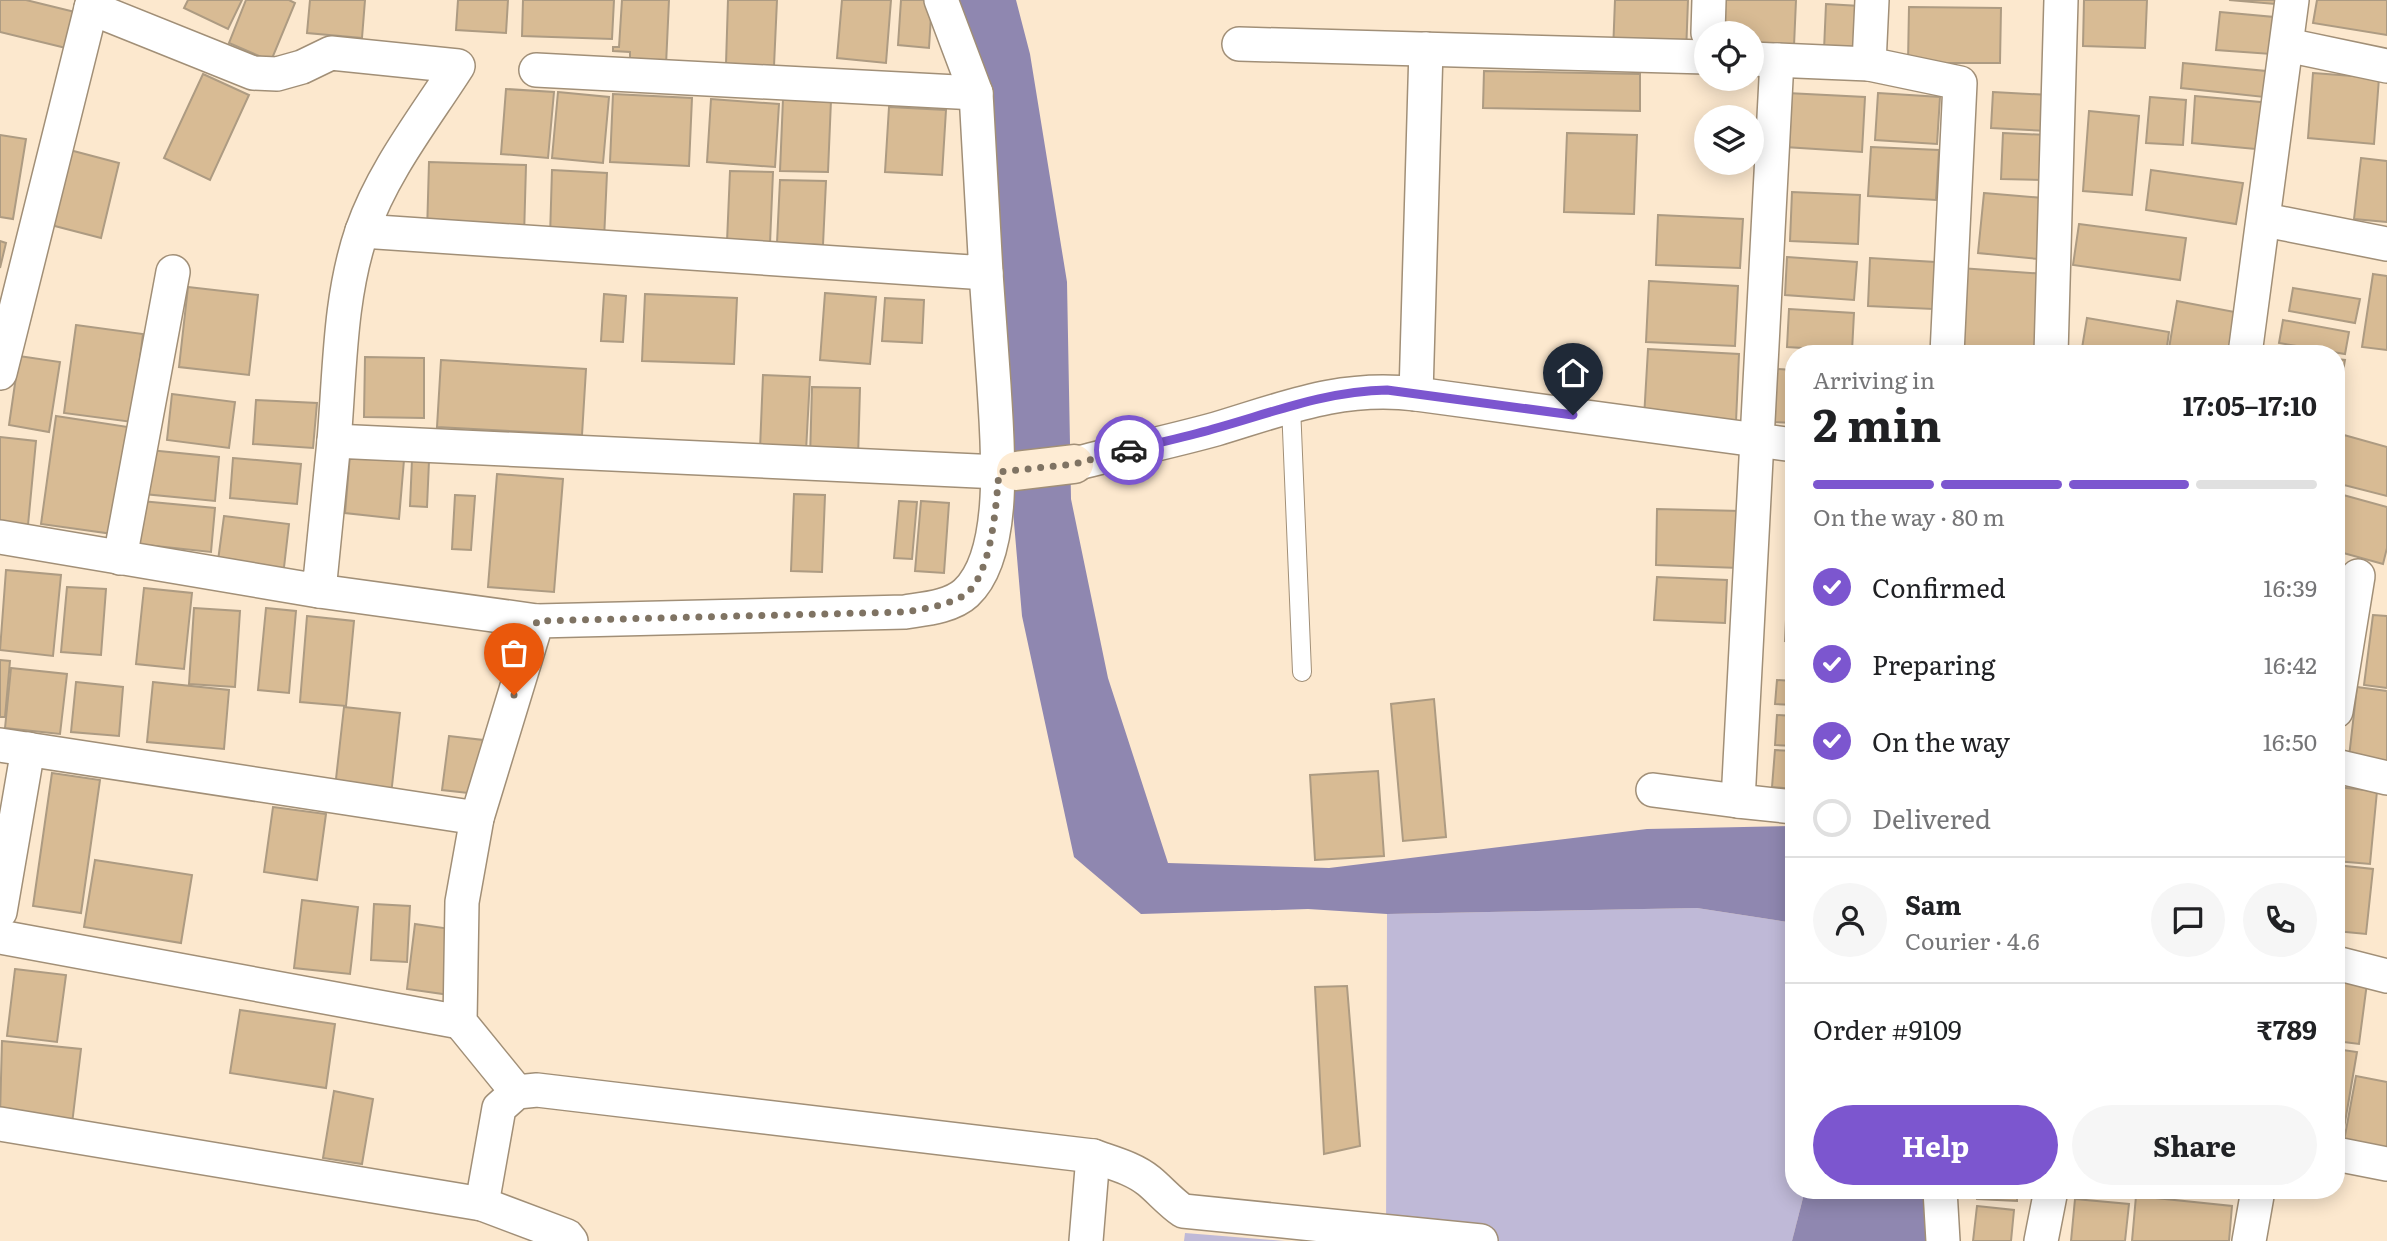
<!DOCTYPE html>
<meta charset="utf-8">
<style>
:root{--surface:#fff;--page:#f6f6f6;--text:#202124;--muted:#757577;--line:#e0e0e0;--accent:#7c56cf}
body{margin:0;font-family:Literata,serif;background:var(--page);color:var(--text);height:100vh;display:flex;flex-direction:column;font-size:26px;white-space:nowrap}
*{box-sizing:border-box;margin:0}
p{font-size:23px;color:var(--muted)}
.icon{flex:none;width:38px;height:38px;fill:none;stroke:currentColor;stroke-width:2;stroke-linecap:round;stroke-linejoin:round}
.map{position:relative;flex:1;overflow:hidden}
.details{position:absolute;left:1785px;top:345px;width:560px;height:854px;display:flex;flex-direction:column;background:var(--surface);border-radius:28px;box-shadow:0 4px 18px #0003}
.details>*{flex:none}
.tools{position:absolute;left:1694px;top:21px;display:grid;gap:14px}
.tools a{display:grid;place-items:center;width:70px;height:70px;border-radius:50%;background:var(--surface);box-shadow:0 4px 18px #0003;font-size:35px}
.pin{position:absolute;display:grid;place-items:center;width:60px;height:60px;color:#fff;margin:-72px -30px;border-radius:50% 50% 50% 0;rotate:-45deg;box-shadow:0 0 7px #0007}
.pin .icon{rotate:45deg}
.courier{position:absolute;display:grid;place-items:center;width:70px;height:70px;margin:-35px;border:5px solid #7c56cf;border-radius:50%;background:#fff;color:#222;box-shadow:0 2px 9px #0007}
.summary em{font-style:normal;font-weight:700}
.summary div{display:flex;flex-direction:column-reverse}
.summary{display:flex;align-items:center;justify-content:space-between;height:119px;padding:0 28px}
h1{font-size:46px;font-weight:700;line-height:52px}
.bar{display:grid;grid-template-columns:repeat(4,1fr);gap:10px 7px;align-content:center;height:84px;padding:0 28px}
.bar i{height:9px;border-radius:5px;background:var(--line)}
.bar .on{background:var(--accent)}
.bar p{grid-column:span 4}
.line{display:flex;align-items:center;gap:18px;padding:0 28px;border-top:2px solid var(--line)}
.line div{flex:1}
.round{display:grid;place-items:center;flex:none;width:74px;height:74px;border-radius:37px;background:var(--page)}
ol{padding:0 28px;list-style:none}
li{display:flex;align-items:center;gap:21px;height:77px}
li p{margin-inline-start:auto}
li .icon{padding:7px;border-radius:50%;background:var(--accent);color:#fff;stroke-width:4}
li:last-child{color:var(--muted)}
li i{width:38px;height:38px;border:4px solid var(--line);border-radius:50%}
.action{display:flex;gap:14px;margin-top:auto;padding:14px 28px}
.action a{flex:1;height:80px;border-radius:42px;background:var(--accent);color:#fff;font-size:28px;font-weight:700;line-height:80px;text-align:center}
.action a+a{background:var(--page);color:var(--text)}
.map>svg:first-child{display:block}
</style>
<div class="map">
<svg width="2387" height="1241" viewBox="0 0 2387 1241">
<rect width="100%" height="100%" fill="#fce8ce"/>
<!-- green -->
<g fill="#bfb9d7">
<path d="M1697,908L1794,923V1190H1805L1792,1241H1386L1387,914Z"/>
<path d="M1185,1233L1285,1241H1184Z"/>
</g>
<!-- water -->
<g fill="#8f87b0">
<path d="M958,0H1016L1030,54L1067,282L1071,499L1108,678L1168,863L1329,868L1647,829L1794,826V923L1697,908L1387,914L1308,909L1141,914L1074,857L1022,616L1003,394L1005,295L994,175Z"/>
<path d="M1805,1190H1927L1929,1241H1792Z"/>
</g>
<!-- building -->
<g fill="#d8bb94" stroke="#ad9b82" stroke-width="2">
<path d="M0,0H26L79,13L70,49L0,32Z"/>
<path d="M188,0H242L228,29L184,8Z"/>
<path d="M246,0H289L295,3L271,61L229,43Z"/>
<path d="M310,0H365L362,38L307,33Z"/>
<path d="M458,0H508L506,33L456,30Z"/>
<path d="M523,0H614L612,39L522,36Z"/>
<path d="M622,0H669L666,65L630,64V52L613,51V47H619Z"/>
<path d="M728,0H777L774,66L726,64Z"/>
<path d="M842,0H891L886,63L837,58Z"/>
<path d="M901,0H932L929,48L898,45Z"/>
<path d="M1615,0H1688L1686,54L1613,52Z"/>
<path d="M1722,0H1796L1794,46L1752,44V33H1721Z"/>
<path d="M2084,0H2147L2145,48L2083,46Z"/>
<path d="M2229,0H2276L2275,4Z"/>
<path d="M2317,0H2387V35L2313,23Z"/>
<path d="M1826,4L1860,6L1858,51L1824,50Z"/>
<path d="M1909,7L2001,8L2000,63H1908Z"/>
<path d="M2220,12L2274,17L2271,54L2216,50Z"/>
<path d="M2183,63L2266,71L2264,97L2181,88Z"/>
<path d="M1484,71L1640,74V111L1483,108Z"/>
<path d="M2313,73L2379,78L2374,144L2308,138Z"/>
<path d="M203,74L249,95L210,180L164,158Z"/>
<path d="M506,89L554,92L548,158L501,154Z"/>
<path d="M558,92L609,97L603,163L552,158Z"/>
<path d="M1993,92L2050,95L2048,131L1991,128Z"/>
<path d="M1787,93L1865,97L1862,152L1785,147Z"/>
<path d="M1878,93L1940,97L1937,144L1875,140Z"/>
<path d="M613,94L692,98L689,166L610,162Z"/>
<path d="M2195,96L2271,103L2266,150L2192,143Z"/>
<path d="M2150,97L2186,100L2183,145L2146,143Z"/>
<path d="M711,99L779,104L775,167L707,162Z"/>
<path d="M783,99L831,100L828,172L780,171Z"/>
<path d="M889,107L946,110L942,175L885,172Z"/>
<path d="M2089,111L2139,116L2132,195L2083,191Z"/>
<path d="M1567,133L1637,135L1634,214L1564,212Z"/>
<path d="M2003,133L2047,135L2045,180L2001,179Z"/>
<path d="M0,135L26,139L13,219L0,217Z"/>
<path d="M1871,147L1939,150L1936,200L1868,196Z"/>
<path d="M66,149L119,163L101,238L47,224Z"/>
<path d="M2361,158L2387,161V222L2354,219Z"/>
<path d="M429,162L526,165L524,237L427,233Z"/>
<path d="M552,170L607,173L604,240L550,237Z"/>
<path d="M2151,170L2243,183L2236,224L2146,210Z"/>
<path d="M730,171L773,172L770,244L727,242Z"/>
<path d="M780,180L826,181L823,245L777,243Z"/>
<path d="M1792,192L1860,195L1858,244L1790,241Z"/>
<path d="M1984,193L2043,198L2038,259L1978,253Z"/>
<path d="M1658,215L1743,219L1740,268L1656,265Z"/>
<path d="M2079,224L2186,238L2180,280L2073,265Z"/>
<path d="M0,241L6,243L0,268Z"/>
<path d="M1787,257L1857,262L1854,300L1785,295Z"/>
<path d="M1870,258L1935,262L1933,309L1868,306Z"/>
<path d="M1960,268L2045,274L2040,354H1954Z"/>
<path d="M2373,274L2387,276V350L2362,347Z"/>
<path d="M1649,281L1738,286L1735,346L1646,342Z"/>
<path d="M188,287L258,295L249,375L179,367Z"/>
<path d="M2293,288L2360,299L2355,323L2289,311Z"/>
<path d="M825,293L876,297L870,364L820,360Z"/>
<path d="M604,294L626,296L623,342L601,341Z"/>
<path d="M645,294L737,298L734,364L642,361Z"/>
<path d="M885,298L924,300L922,343L882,341Z"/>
<path d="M2177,301L2245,314L2238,354H2168Z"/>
<path d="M1789,309L1854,313L1852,351L1787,347Z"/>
<path d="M2087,318L2169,332L2166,354H2081Z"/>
<path d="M2283,320L2349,332L2345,354L2279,343Z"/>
<path d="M76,325L143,334L132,422L64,413Z"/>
<path d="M1648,349L1739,354L1736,422L1644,418Z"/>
<path d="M19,356L60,362L49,432L9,425Z"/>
<path d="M365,357L424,358V418L364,417Z"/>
<path d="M2336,359L2345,360L2341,383L2336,382Z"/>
<path d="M441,360L586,369L582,435L437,427Z"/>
<path d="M1776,369L1794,370V423L1772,422Z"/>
<path d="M763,375L810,377L806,451L760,449Z"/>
<path d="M812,387L860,388L858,459L810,458Z"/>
<path d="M172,394L235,402L229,448L167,440Z"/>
<path d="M256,400L317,403L313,448L253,444Z"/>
<path d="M56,416L128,427L113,534L41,524Z"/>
<path d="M2344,435L2387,447V496L2336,483V464Z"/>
<path d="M0,437L36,441L28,525L0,522Z"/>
<path d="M149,450L219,457L215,501L144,494Z"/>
<path d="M350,455L404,460L399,519L345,513Z"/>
<path d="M233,458L301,464L297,504L230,498Z"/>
<path d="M412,460L429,461L427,507L410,506Z"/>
<path d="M497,474L563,479L554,592L488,587Z"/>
<path d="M2336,493L2387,507V548L2383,564L2336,551Z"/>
<path d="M794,494L825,495L822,572L791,571Z"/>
<path d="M455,495L475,496L471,550L452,549Z"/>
<path d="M141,501L215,508L211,552L137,544Z"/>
<path d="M899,501L917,502L912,559L894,558Z"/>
<path d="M921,501L949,503L944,573L915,571Z"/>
<path d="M1657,509L1741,511L1739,568L1656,565Z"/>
<path d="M224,516L289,524L283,576L217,568Z"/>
<path d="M6,570L61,575L53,656L0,650Z"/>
<path d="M1657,577L1727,580L1725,623L1654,620Z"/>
<path d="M67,587L106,589L101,655L61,652Z"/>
<path d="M144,588L192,593L184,669L136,664Z"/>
<path d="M194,608L240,611L235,687L189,684Z"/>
<path d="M266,608L296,611L289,693L258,690Z"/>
<path d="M2373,615L2387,616V688L2364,685Z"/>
<path d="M307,616L354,621L346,706L300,702Z"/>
<path d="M1786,620L1794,621V642L1785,641Z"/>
<path d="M0,660L10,661L5,717H0Z"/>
<path d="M11,668L67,674L60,734L5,728Z"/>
<path d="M1777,680L1794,681V705L1775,704Z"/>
<path d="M76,682L123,687L119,736L71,732Z"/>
<path d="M153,682L229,690L224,749L147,742Z"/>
<path d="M2357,687L2387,691V761L2349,757Z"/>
<path d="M1434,699L1446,837L1403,841L1391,704Z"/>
<path d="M344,707L400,713L391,795L335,788Z"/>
<path d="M1777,715L1794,716V746L1775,745Z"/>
<path d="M449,736L483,740L477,794L442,790Z"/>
<path d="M1775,750L1794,751V789L1772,787Z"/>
<path d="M1378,771L1384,856L1315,860L1310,775Z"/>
<path d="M52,773L100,780L81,913L33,906Z"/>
<path d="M2336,787L2377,791L2370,864L2336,861Z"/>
<path d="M273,807L326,814L317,880L264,872Z"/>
<path d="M95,860L192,875L181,943L84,927Z"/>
<path d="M2336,865L2373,869L2366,934L2336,931Z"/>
<path d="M302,900L358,907L350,974L294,968Z"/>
<path d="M374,904L410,906L407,962L371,960Z"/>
<path d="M415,924L458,930L450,995L407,989Z"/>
<path d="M15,969L66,975L57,1042L7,1036Z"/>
<path d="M2336,979L2367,983L2359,1044L2336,1041Z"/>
<path d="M1347,986L1360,1146L1324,1154L1315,987Z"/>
<path d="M240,1010L335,1024L326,1088L230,1073Z"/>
<path d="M2,1041L81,1049L72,1124L0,1115Z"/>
<path d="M2336,1049L2357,1052L2342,1140L2336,1139Z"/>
<path d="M2356,1076L2387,1082V1149L2344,1141Z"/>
<path d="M334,1091L373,1099L362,1164L323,1158Z"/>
<path d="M1977,1190H2017V1201L1977,1199Z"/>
<path d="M2146,1190H2187L2186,1196Z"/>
<path d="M2136,1196L2232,1206L2229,1241H2132Z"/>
<path d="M2075,1199L2129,1204L2125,1241H2071Z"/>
<path d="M1977,1206L2014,1210L2011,1241H1973Z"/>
</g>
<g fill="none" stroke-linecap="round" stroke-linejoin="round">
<!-- lane casing -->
<g stroke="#a18f77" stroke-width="20">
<path id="lane" d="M1291,406L1302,672"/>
</g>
<!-- street casing -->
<g stroke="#a18f77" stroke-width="36">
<g id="street">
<path d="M1872,0L1869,64L1960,83L1947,354"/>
<path d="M91,8L253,73L277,74L302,67L331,53L458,66C424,119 383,171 362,231C339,298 340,372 334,441"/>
<path d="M1708,33L1709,0"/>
<path d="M1239,44L1706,57"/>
<path d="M2287,45L2387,66"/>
<path d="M1752,59L1869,64"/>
<path d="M1777,60L1738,801L1794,807"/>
<path d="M536,70L976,93"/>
<path d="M2265,220L2387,244"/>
<path d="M362,231L986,273L976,93L941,0"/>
<path d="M2051,354L2061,0"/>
<path d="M2245,354L2292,0"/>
<path d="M0,373L93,0"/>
<path d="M1416,394L1426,49"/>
<path d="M1074,464C1121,452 1169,442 1216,429C1286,408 1341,385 1416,394L1794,445"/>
<path d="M0,537L319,591L334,441L999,472L1016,471"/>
<path d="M120,558L173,272"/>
<path d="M319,591L537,621"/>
<path d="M2336,711L2358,576"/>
<path d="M0,745L477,818"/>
<path d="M2336,766L2387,778"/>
<path d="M1653,790L1738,801"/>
<path d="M0,912L28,749"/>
<path d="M0,937L460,1022"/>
<path d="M2336,963L2387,976"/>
<path d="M517,1092L460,1022L462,902L477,818L537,621L905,612C923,609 951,607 966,593C1009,553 997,440 994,386C991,348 989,311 986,273"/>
<path d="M0,1124L482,1204L567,1236L571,1241"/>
<path d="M2336,1154L2387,1164"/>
<path d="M1940,1190L1943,1241"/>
<path d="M482,1204L499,1108L517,1092L537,1090L1093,1156C1112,1163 1133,1168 1149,1181C1161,1191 1170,1202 1183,1211L1481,1241"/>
<path d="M1086,1241L1093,1156"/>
<path d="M2041,1241L2051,1190"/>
<path d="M2249,1241L2258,1190"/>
</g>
</g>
<!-- secondary casing -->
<g stroke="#a18f77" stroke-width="41">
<path id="secondary" d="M1016,471L1074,464"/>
</g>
<!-- lane -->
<use href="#lane" stroke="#fff" stroke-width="18"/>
<!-- street -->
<use href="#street" stroke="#fff" stroke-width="33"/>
<!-- secondary -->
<use href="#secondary" stroke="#feecd4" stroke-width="38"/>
</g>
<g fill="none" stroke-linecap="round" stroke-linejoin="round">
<!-- done -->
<path stroke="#7f7363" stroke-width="7" stroke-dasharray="0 12.6" d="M514,695L537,621L905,612C924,609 945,606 963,596C992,578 996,504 999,472L1074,464L1129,450"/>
<!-- route -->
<path stroke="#7c56cf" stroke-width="9" d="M1129,450C1157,443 1186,437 1213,429C1271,413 1326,391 1387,390L1573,415"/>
</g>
</svg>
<div class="tools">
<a><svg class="icon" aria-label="locate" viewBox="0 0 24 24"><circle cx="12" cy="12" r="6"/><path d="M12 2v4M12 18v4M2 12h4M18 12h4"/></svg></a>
<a><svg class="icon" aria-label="layers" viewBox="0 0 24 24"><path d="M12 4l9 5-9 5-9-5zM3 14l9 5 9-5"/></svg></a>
</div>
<div class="pin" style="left:514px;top:695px;background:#ea580c"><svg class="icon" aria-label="bag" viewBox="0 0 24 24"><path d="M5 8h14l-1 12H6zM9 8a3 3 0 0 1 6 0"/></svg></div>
<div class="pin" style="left:1573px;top:415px;background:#1f2937"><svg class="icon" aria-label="home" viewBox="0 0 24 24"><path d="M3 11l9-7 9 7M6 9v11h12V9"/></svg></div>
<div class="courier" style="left:1129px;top:450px"><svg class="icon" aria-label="car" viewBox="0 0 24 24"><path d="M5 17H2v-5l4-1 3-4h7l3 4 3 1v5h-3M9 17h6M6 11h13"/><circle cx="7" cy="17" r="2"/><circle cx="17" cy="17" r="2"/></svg></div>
<section class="details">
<div class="summary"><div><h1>2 min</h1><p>Arriving in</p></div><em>17:05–17:10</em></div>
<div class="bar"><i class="on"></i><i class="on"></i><i class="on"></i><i></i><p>On the way · 80 m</p></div>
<ol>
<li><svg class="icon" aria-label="check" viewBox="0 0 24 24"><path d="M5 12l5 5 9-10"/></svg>Confirmed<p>16:39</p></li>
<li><svg class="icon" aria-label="check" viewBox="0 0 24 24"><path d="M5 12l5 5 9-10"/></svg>Preparing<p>16:42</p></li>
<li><svg class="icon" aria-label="check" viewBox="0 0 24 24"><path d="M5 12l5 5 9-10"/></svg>On the way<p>16:50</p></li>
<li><i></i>Delivered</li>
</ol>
<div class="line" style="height:126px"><a class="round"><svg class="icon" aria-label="person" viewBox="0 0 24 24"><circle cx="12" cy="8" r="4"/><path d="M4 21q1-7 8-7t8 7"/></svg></a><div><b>Sam</b><p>Courier · 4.6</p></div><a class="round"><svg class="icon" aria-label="chat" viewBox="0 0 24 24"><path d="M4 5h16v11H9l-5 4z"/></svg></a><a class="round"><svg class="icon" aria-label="phone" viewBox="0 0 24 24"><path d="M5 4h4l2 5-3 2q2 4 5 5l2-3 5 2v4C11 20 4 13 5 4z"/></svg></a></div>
<div class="line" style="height:91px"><div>Order #9109</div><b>₹789</b></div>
<div class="action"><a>Help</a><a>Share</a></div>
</section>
</div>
